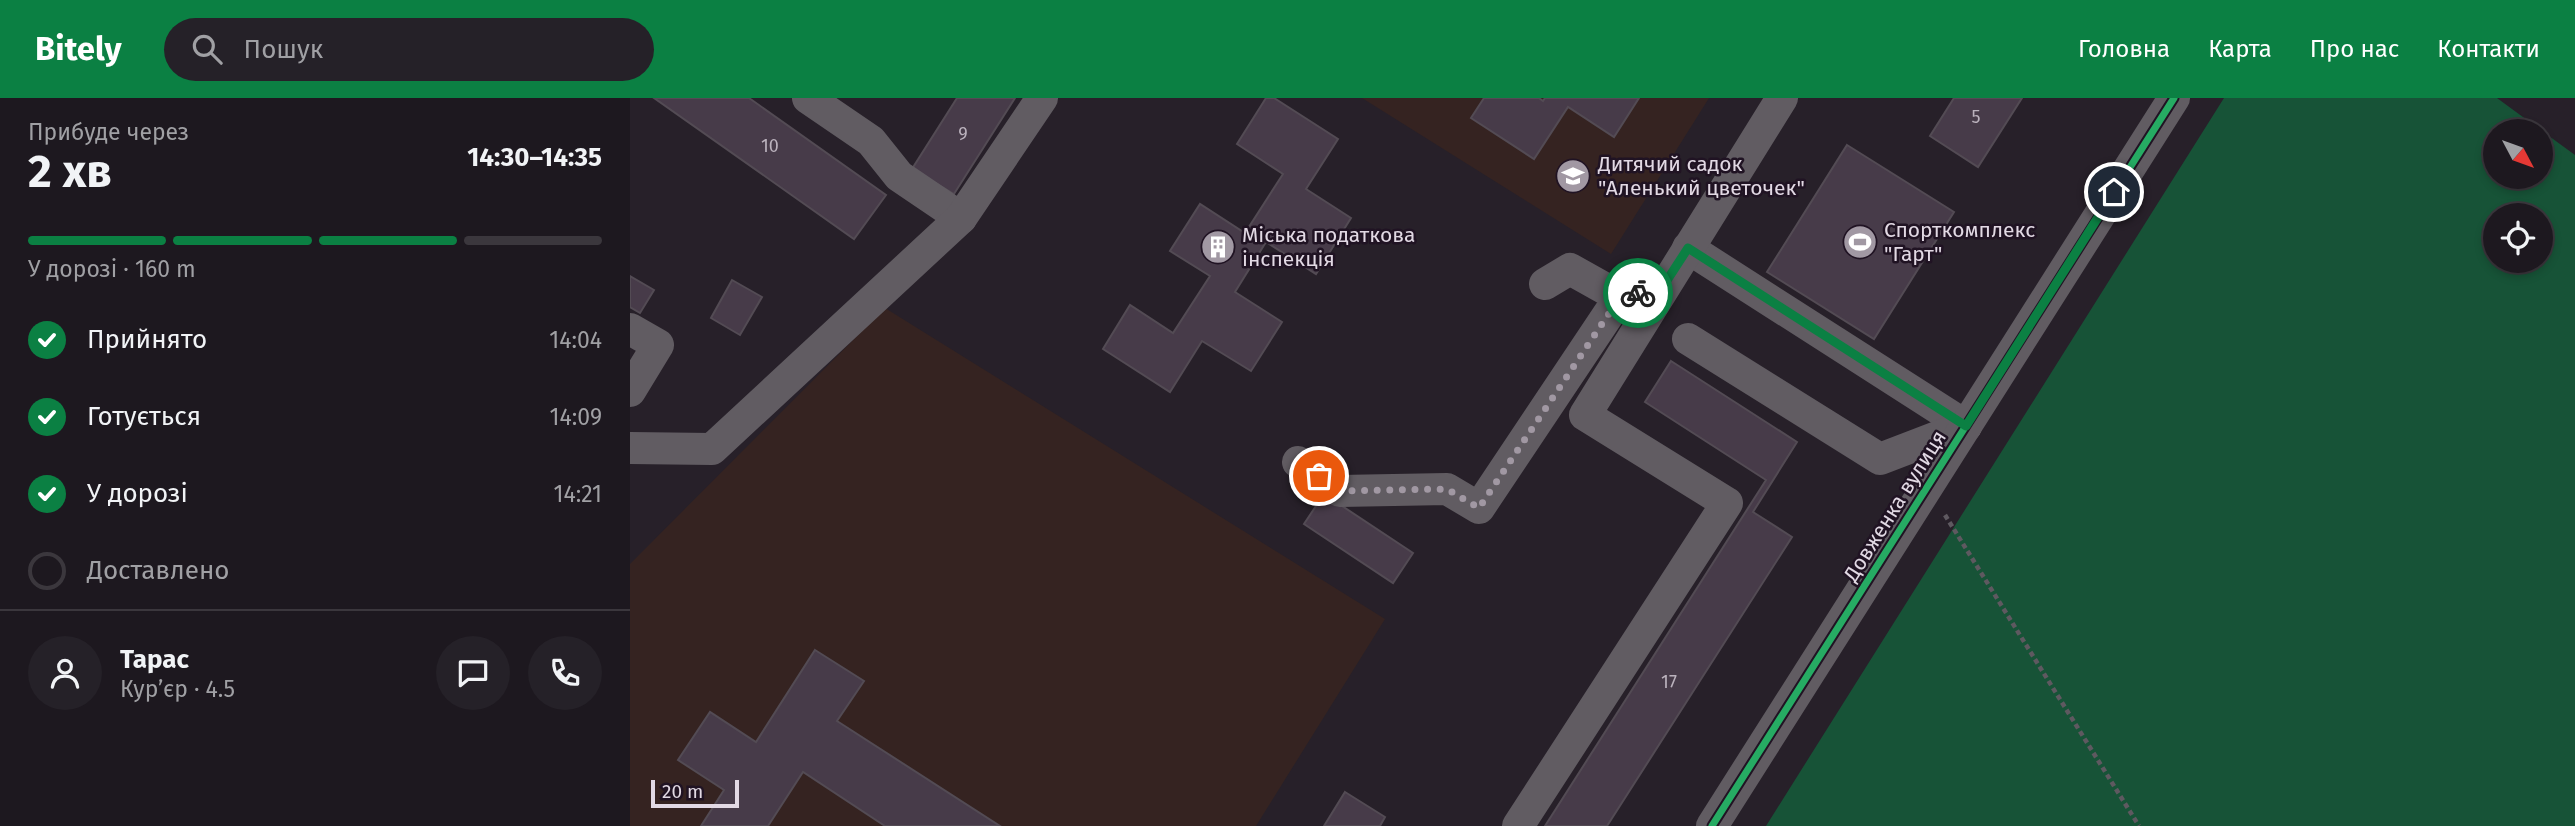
<!DOCTYPE html>
<html lang="uk">
<meta charset="utf-8">
<style>
:root{--surface:#1d181f;--page:#252128;--text:#f1f3f6;--muted:#a0a0a4;--line:#3b373d;--accent:#0b8043}
body{margin:0;font-family:"Fira Sans",sans-serif;background:var(--page);color:var(--text);height:100vh;display:flex;flex-direction:column;font-size:26px;white-space:nowrap}
*{box-sizing:border-box;margin:0}
p{font-size:23px;color:var(--muted)}
.icon{flex:none;width:38px;height:38px;fill:none;stroke:currentColor;stroke-width:2;stroke-linecap:round;stroke-linejoin:round}
.map{position:relative;flex:1;overflow:hidden}
.details{display:flex;flex-direction:column;background:var(--surface);width:630px}
.details>*{flex:none}
.needle{width:46px;rotate:131deg}
.fabs{position:absolute;left:1853px;top:21px;display:grid;gap:14px}
.fabs a{display:grid;place-items:center;width:70px;height:70px;border-radius:50%;background:var(--surface);box-shadow:0 4px 10px #0003,0 0 0 2px var(--line);font-size:35px}
.scale{position:absolute;left:21px;bottom:18px;width:88px;box-sizing:border-box;padding-left:7px;border:4px solid #e2d9e4;border-top:0;font-size:19px;line-height:24px;white-space:nowrap;color:#e2d9e4;-webkit-text-stroke:5px #201323;paint-order:stroke}
.pin{position:absolute;display:grid;place-items:center;width:60px;height:60px;color:#fff;margin:-30px;border:4px solid #fff;border-radius:50%;box-shadow:0 2px 7px #0007}
.courier{position:absolute;display:grid;place-items:center;width:70px;height:70px;margin:-35px;border:5px solid #0b8043;border-radius:50%;background:#fff;color:#222;box-shadow:0 2px 9px #0007}
.headline em{font-style:normal;font-weight:700}
.headline div{display:flex;flex-direction:column-reverse}
.headline{display:flex;align-items:center;justify-content:space-between;height:119px;padding:0 28px}
h1{font-size:46px;font-weight:700;line-height:52px}
.bar{display:grid;grid-template-columns:repeat(4,1fr);gap:10px 7px;align-content:center;height:84px;padding:0 28px}
.bar i{height:9px;border-radius:5px;background:var(--line)}
.bar .on{background:var(--accent)}
.bar p{grid-column:span 4}
.line{display:flex;align-items:center;gap:18px;padding:0 28px;border-top:2px solid var(--line)}
.line div{flex:1}
.round{display:grid;place-items:center;flex:none;width:74px;height:74px;border-radius:37px;background:var(--page)}
ol{padding:0 28px;list-style:none}
li{display:flex;align-items:center;gap:21px;height:77px}
li p{margin-inline-start:auto}
li .icon{padding:7px;border-radius:50%;background:var(--accent);color:#fff;stroke-width:4}
li:last-child{color:var(--muted)}
li i{width:38px;height:38px;border:4px solid var(--line);border-radius:50%}
header{display:flex;align-items:center;gap:42px;box-sizing:border-box;height:98px;padding:0 35px;background:var(--accent);color:#fff}
header strong{font-size:33px}
nav{display:flex;gap:38px;margin-inline-start:auto;font-size:24px}
.search{width:490px;height:63px;background:var(--page);display:flex;align-items:center;gap:18px;box-sizing:border-box;padding:0 24px;border-radius:38px;color:var(--muted);font-size:26px}
main{display:flex;flex:1;min-height:0}
.map>svg:first-child{display:block}
</style>
<header>
<strong>Bitely</strong>
<div class="search"><svg class="icon" aria-label="search" viewBox="0 0 24 24"><circle cx="10" cy="10" r="6"/><path d="M15 15l6 6"/></svg>Пошук</div>
<nav><a>Головна</a><a>Карта</a><a>Про нас</a><a>Контакти</a></nav>
</header>
<main>
<section class="details">
<div class="headline"><div><h1>2 хв</h1><p>Прибуде через</p></div><em>14:30–14:35</em></div>
<div class="bar"><i class="on"></i><i class="on"></i><i class="on"></i><i></i><p>У дорозі · 160 m</p></div>
<ol>
<li><svg class="icon" aria-label="check" viewBox="0 0 24 24"><path d="M5 12l5 5 9-10"/></svg>Прийнято<p>14:04</p></li>
<li><svg class="icon" aria-label="check" viewBox="0 0 24 24"><path d="M5 12l5 5 9-10"/></svg>Готується<p>14:09</p></li>
<li><svg class="icon" aria-label="check" viewBox="0 0 24 24"><path d="M5 12l5 5 9-10"/></svg>У дорозі<p>14:21</p></li>
<li><i></i>Доставлено</li>
</ol>
<div class="line" style="height:126px"><a class="round"><svg class="icon" aria-label="person" viewBox="0 0 24 24"><circle cx="12" cy="8" r="4"/><path d="M4 21q1-7 8-7t8 7"/></svg></a><div><b>Тарас</b><p>Кур’єр · 4.5</p></div><a class="round"><svg class="icon" aria-label="chat" viewBox="0 0 24 24"><path d="M4 5h16v11H9l-5 4z"/></svg></a><a class="round"><svg class="icon" aria-label="phone" viewBox="0 0 24 24"><path d="M5 4h4l2 5-3 2q2 4 5 5l2-3 5 2v4C11 20 4 13 5 4z"/></svg></a></div>
</section>
<div class="map">
<svg width="1945" height="728" viewBox="0 0 1945 728">
<rect width="100%" height="100%" fill="#272029"/>
<!-- education -->
<g fill="#352321">
<path d="M732,0H1079L981,156Z"/>
<path d="M255,210L755,521L626,728H0V466Z"/>
</g>
<!-- forest -->
<path fill="#175337" fill-rule="evenodd" d="M1594,0H1867L1945,57V728H1136ZM1866,33H1911V79H1866ZM1866,117H1911V163H1866Z"/>
<!-- building -->
<g fill="#473b49" stroke="#534b54" stroke-width="2">
<path d="M24,0H119L256,97L224,141Z"/>
<path d="M327,0H385L324,96L282,71Z"/>
<path d="M636,0H644L708,41L676,91L721,120L686,176L636,144L605,194L652,224L621,273L572,243L540,294L473,251L500,207L543,235L580,178L540,153L570,106L615,135L653,76L607,46Z"/>
<path d="M854,0H909L913,3L915,0H1009L984,39L938,9L904,61L841,20Z"/>
<path d="M1324,0H1392L1348,69L1300,38Z"/>
<path d="M1217,47L1324,114L1244,241L1137,174Z"/>
<path d="M0,178L24,192L10,215L0,209Z"/>
<path d="M102,182L132,199L110,237L81,220Z"/>
<path d="M1041,263L1167,344L1123,414L1162,439L977,728H915L1136,382L1015,304Z"/>
<path d="M694,396L783,455L763,485L674,426Z"/>
<path d="M185,552L234,583L207,623L370,728H255L173,674L138,728H71L94,692L48,662L80,614L126,644Z"/>
<path d="M715,694L755,719L750,728H694Z"/>
</g>
<g fill="none" stroke-linecap="round" stroke-linejoin="round">
<!-- path -->
<path stroke="#5e5960" stroke-width="4.5" stroke-dasharray="5 3.5" stroke-linecap="butt" d="M1315,417L1509,728"/>
<!-- minor -->
<g stroke="#615c62" stroke-width="32">
<path d="M178,0L241,43L269,78L331,120"/>
<path d="M1058,150L1336,328"/>
<path d="M0,231L28,247L0,293"/>
<path d="M1058,241L1250,361L1336,328"/>
<path d="M0,350L82,351L331,120L412,0"/>
<path d="M668,364L710,393L817,391L849,410L990,199L940,171L915,186"/>
<path d="M888,728L1097,405L955,317L1152,0"/>
<path d="M1082,728L1544,0"/>
</g>
<!-- cycleway casing -->
<g stroke="#201323" stroke-width="11">
<path id="cycleway" d="M1082,728L1544,0"/>
</g>
<!-- cycleway -->
<use href="#cycleway" stroke="#26ab63" stroke-width="7"/>
</g>
<g fill="none" stroke-linecap="round" stroke-linejoin="round">
<!-- done -->
<path stroke="#a198a3" stroke-width="7" stroke-dasharray="0 12.6" d="M689,378L710,393L817,391L849,410L990,199L1008,195"/>
<!-- route -->
<path stroke="#0b8043" stroke-width="9" d="M1008,195L1032,190L1058,150L1336,328L1484,94"/>
</g>
<!-- icons -->
<defs>
<g id="school-disc" transform="scale(1.75)"><circle r="9.5" fill="#a198a3" stroke="#201323"/><path d="M0-5L7-2L0 1L-7-2ZM-4 1L0 2.5L4 1V4Q0 6-4 4Z" fill="#fff"/></g>
<g id="stadium-disc" transform="scale(1.75)"><circle r="9.5" fill="#a198a3" stroke="#201323"/><path d="M0-5a6.5 5 0 1 0 0 10a6.5 5 0 1 0 0-10ZM-3.5-1.8h7v3.6h-7Z" fill="#fff"/></g>
<g id="building-disc" transform="scale(1.75)"><circle r="9.5" fill="#a198a3" stroke="#201323"/><path d="M-4-6H4V6H1V3H-1V6H-4ZM-2.5-4.3h1.7v1.8h-1.7ZM.8-4.3h1.7v1.8H.8ZM-2.5-1h1.7V.8h-1.7ZM.8-1h1.7V.8H.8Z" fill="#fff"/></g>
</defs>
<g fill-rule="evenodd">
<use href="#school-disc" x="943" y="78"/>
<use href="#stadium-disc" x="1230" y="144"/>
<use href="#building-disc" x="588" y="149"/>
</g>
<g text-anchor="middle" stroke-width="5" stroke-linejoin="round" paint-order="stroke">
<!-- number labels -->
<g font-size="18" fill="#bbb2bd">
<text x="1346" y="25">5</text>
<text x="333" y="42">9</text>
<text x="140" y="54">10</text>
<text x="1039" y="590">17</text>
</g>
<!-- poi labels -->
<g font-size="21" fill="#e2d9e4" stroke="#201323" text-anchor="start">
<text x="968" y="73">Дитячий садок<tspan x="968" dy="24">"Аленький цветочек"</tspan></text>
<text x="1254" y="139">Спорткомплекс<tspan x="1254" dy="24">"Гарт"</tspan></text>
<text x="612" y="144">Міська податкова<tspan x="612" dy="24">інспекція</tspan></text>
</g>
<!-- street labels -->
<g font-size="21" fill="#e2d9e4" stroke="#201323">
<text transform="translate(1265 408) rotate(-58)" y="7">Довженка вулиця</text>
</g>
</g>
</svg>
<div class="fabs">
<a><svg class="needle" viewBox="-14 -14 28 28"><path d="M0-13l5 13h-10z" fill="#e53935"/><path d="M0 13l5-13h-10z" fill="#a0a0a4"/></svg></a>
<a><svg class="icon" aria-label="locate" viewBox="0 0 24 24"><circle cx="12" cy="12" r="6"/><path d="M12 2v4M12 18v4M2 12h4M18 12h4"/></svg></a>
</div>
<div class="scale">20 m</div>
<div class="pin" style="left:689px;top:378px;background:#ea580c"><svg class="icon" aria-label="bag" viewBox="0 0 24 24"><path d="M5 8h14l-1 12H6zM9 8a3 3 0 0 1 6 0"/></svg></div>
<div class="pin" style="left:1484px;top:94px;background:#1f2937"><svg class="icon" aria-label="home" viewBox="0 0 24 24"><path d="M3 11l9-7 9 7M6 9v11h12V9"/></svg></div>
<div class="courier" style="left:1008px;top:195px"><svg class="icon" aria-label="bike" viewBox="0 0 24 24"><circle cx="6" cy="16" r="4"/><circle cx="18" cy="16" r="4"/><path d="M6 16l4-8h5l3 8M10 8l3 8H6M13 5h3"/></svg></div>
</div>
</main>
